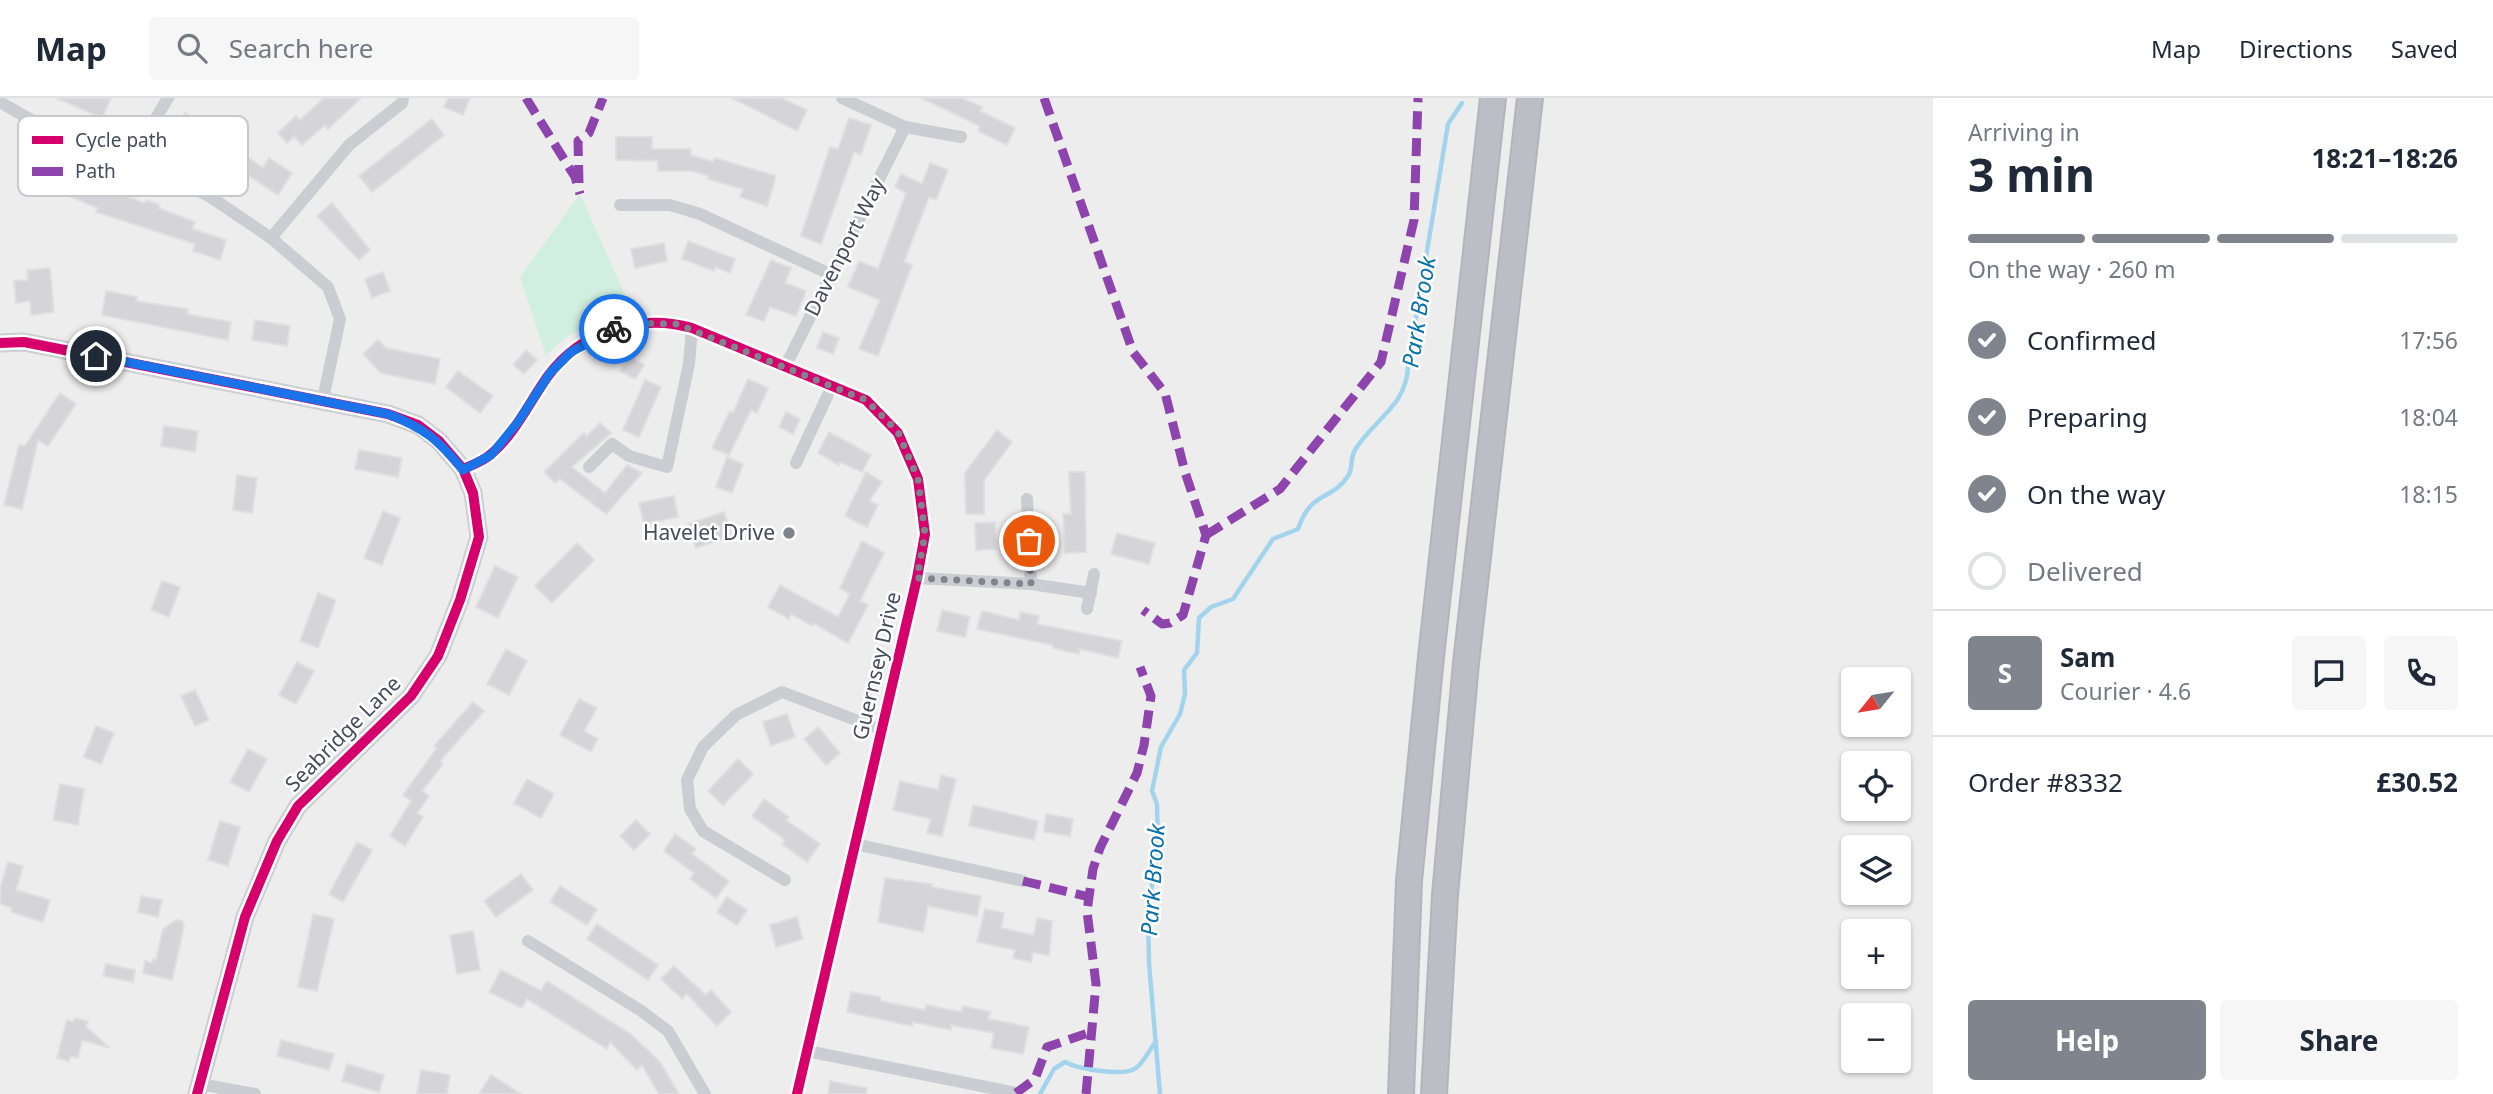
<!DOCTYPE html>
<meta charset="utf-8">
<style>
:root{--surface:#fff;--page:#f6f6f7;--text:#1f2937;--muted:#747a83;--line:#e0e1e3;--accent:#80848d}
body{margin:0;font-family:"Noto Sans",sans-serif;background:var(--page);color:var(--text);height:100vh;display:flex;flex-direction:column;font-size:26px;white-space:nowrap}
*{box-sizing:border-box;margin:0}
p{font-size:23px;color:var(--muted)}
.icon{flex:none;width:38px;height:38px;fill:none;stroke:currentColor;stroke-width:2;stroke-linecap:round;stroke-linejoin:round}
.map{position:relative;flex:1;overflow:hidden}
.drawer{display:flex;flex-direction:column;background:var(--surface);width:560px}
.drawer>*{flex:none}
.needle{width:46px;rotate:240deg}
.tools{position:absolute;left:1841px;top:569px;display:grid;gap:14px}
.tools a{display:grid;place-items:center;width:70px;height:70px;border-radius:7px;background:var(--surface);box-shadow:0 2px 5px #0004;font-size:35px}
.pin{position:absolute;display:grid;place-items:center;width:60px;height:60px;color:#fff;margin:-30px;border:4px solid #fff;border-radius:50%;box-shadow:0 2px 7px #0007}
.courier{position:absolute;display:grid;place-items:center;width:70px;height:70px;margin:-35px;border:5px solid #1a73e8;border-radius:50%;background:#fff;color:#222;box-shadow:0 2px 9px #0007}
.headline em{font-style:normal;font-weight:700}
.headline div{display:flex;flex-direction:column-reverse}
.headline{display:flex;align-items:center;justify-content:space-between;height:119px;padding:0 35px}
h1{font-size:46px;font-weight:700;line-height:52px}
.bar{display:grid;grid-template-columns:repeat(4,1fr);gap:10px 7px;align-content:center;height:84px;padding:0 35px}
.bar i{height:9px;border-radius:5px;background:var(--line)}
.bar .current{background:var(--accent)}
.bar p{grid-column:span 4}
.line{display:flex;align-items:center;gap:18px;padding:0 35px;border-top:2px solid var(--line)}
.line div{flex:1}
.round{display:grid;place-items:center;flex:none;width:74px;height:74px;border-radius:7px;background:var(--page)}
ol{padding:0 35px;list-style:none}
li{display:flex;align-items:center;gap:21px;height:77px}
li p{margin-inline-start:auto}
li .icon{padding:7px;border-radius:50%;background:var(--accent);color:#fff;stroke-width:4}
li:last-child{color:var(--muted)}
li i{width:38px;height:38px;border:4px solid var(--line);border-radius:50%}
.cta{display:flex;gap:14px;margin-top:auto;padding:14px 35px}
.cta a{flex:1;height:80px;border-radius:7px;background:var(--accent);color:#fff;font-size:28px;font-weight:700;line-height:80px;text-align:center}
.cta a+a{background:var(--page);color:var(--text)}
header{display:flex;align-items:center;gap:42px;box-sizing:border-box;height:98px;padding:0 35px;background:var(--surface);border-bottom:2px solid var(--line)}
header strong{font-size:33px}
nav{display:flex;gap:38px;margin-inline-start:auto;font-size:24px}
.search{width:490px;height:63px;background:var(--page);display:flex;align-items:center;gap:18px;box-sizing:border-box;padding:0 24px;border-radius:7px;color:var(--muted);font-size:26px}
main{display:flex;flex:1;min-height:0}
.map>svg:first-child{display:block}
</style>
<header>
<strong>Map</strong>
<div class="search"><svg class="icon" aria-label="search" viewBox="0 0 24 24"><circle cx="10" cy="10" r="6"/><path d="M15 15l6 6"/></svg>Search here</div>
<nav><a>Map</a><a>Directions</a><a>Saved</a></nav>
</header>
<main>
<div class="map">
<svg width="1933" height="996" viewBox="0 0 1933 996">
<rect width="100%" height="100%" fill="#eeeded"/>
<!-- green -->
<path fill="#d0efe0" d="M580,96L632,213C602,221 565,234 546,258L520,179Z"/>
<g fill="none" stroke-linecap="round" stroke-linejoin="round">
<!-- stream -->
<g stroke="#a2d4ee" stroke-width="4.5">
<path d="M1040,996L1054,971L1065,964C1078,971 1124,979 1136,970C1144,964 1150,951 1156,943"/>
<path d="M1160,996L1149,865L1148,811L1158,751L1157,706L1152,693L1161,649L1180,616L1185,596L1184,572L1197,555L1199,520L1211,509L1233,501L1273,441L1298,431C1311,392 1332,403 1348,378C1353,371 1350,360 1355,352C1373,322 1407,308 1408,268L1448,26L1462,5"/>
</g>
</g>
<!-- building -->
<g fill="#d5d5d7" stroke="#dfdfe0" stroke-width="2">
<path d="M56,0H111L102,20Z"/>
<path d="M324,0H361L328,31L325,27L302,47L294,38L287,45L278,35L296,18L300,22Z"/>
<path d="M448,0H470L463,17L444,9Z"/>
<path d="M732,0H781L807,12L797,33Z"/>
<path d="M921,0H962L982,9L980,13L1015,30L1007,47L978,33L980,28Z"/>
<path d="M185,15L263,70L269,60L292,75L278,97L245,75L239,84L198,60L201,54L172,36Z"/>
<path d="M849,20L871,27L861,57L854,54L821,146L801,138L830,49L838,51Z"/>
<path d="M432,21L444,37L372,94L359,78Z"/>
<path d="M616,39H652V51H691V57L713,64L715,60L776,78L767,108L740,99L743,91L708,81L709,78L692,73H658V63L616,62Z"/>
<path d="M29,56L101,84L99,89L145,105L146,102L160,107L158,110L195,124L192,131L226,142L220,162L193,153L195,146L96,114L98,110L68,98L70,92L22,74Z"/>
<path d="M930,65L948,72L936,102L929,99L904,164L912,167L878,258L859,251L880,202L848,189L859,163L878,171L906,95L895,89L901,76L922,86Z"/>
<path d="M332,105L370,152L359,162L317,118Z"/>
<path d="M688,143L735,161L730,175L715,169L714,173L682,161Z"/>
<path d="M664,145L667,163L635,170L631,151Z"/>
<path d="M771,162L791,170L785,185L806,193L796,218L770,209L764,223L746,217Z"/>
<path d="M50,170L54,214L31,217L30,203L16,205L14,183L28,182L27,172Z"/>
<path d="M383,174L390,193L372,200L365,181Z"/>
<path d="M106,193L137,199L136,203L188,211L187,216L231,224L228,242L102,217Z"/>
<path d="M255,222L290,228L287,248L252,242Z"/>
<path d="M823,234L839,240L833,256L817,250Z"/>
<path d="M378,242L386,250L440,261L435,286L381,275L363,256Z"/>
<path d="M526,252L537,262L524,276L513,267Z"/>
<path d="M629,258L644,267L635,281L620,273Z"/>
<path d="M458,273L493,298L480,315L446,289Z"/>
<path d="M748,281L768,290L757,315L751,312L729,357L712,350L730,313L733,315Z"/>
<path d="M645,282L661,289L639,339L623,332Z"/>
<path d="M60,295L76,306L48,348L38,342L22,411L4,407L19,347L25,348Z"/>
<path d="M786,314L800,321L793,336L779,329Z"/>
<path d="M600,325L611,335L572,369L605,395L627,367L642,375L606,416L560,381L555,385L544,374L584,335L587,338Z"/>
<path d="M164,328L198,333L195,354L161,348Z"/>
<path d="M997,332L1012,344L984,382V416H966L965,375Z"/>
<path d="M829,334L871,357L862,374L840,364L839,367L818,355Z"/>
<path d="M359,352L402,360L398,379L355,371Z"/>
<path d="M727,359L743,366L732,395L716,389Z"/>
<path d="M866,374L882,384L869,403L878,407L867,429L845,418Z"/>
<path d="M1069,374H1085L1086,454L1065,455L1063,416H1071Z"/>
<path d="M237,377L257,380L252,415L233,412Z"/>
<path d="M674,398L678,419L644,426L639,405Z"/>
<path d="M383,413L400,420L382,467L364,460Z"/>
<path d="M724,414L732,438L696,450L688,426Z"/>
<path d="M995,424L996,451L976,452L975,425Z"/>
<path d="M1117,435L1155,445L1149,466L1111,456Z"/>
<path d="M862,443L884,455L860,503L868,507L848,545L813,525L812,528L791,516L789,521L768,509L780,487L838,519L850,496L840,490Z"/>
<path d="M577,445L594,462L552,505L535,488Z"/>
<path d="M495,468L518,479L498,520L476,509Z"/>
<path d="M162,483L180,489L169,519L151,512Z"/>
<path d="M318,495L336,502L318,550L300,543Z"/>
<path d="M942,512L970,519L965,539L937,533Z"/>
<path d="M982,513L1019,522L1020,514L1039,518L1037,526L1122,543L1118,560L1080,551L1079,556L1053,550V547L977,531Z"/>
<path d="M506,551L527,563L509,597L487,586Z"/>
<path d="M297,564L314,573L296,606L279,597Z"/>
<path d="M195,592L209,622L195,628L181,598Z"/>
<path d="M579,601L597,610L584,633L598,641L591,654L560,637Z"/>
<path d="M473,604L484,613L440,663L443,666L422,693L429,698L417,715L423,719L405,748L390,738L411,703L403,697L437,650L434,648Z"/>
<path d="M787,616L795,639L771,648L763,624Z"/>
<path d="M96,628L114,635L101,666L84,659Z"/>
<path d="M818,629L840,655L826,667L804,641Z"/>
<path d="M248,651L267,661L249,694L230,684Z"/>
<path d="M738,661L753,676L723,707L708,693Z"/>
<path d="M941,677L956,681L942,738L927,735L931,721L893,712L900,683L938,692Z"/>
<path d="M527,681L554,696L541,720L514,705Z"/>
<path d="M60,686L84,691L78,727L53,722Z"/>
<path d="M764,701L789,719L786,722L820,746L807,764L782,746L785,742L752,718Z"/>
<path d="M973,707L1038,723L1034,742L969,728Z"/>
<path d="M1046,716L1073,721L1070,738L1044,734Z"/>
<path d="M636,722L650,736L634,752L620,738Z"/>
<path d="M220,723L240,729L228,768L208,762Z"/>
<path d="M675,736L696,751L692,756L729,783L716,800L690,781L694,775L664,753Z"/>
<path d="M357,744L372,752L343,804L329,796Z"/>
<path d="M8,764L23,768L16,792L50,802L43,824L11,814L12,810L0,806V791Z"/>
<path d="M521,776L533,792L496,819L484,803Z"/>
<path d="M885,780L932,786L931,789L981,798L977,818L928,808L923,834L878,824Z"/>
<path d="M560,788L597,811L587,827L550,804Z"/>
<path d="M141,798L162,802L158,819L138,814Z"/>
<path d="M727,799L747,812L737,827L717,814Z"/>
<path d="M985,811L1004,815L1001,830L1034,837L1037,820L1052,823L1049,858L1033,854L1031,864L1013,860L1015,852L977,844Z"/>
<path d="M313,816L334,821L317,893L298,889Z"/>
<path d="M797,819L803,841L776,849L770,827Z"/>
<path d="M176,822L182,823L184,828L172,882L143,875L145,863L152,865L153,861L156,862L163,831Z"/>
<path d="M597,826L658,867L648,882L587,841Z"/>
<path d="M473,833L480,872L457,876L450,837Z"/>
<path d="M106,866L135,872L133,884L103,878Z"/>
<path d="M674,868L706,897L711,892L731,914L717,928L687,896L682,901L661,881Z"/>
<path d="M501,872L541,893L547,883L632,937L660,964L679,996H659L642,967L637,972L610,944L607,951L527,901L522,910L489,894Z"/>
<path d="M851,894L880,899V903L925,912L926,907L962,914L963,908L990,914L988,921L1029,929L1023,956L991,950L994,935L951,927V932L913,924L912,928L847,914Z"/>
<path d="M75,920L88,923L86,929L110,950L82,942L78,960L70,958L69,963L57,960L67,922L73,924Z"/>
<path d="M281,942L334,956L329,972L277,958Z"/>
<path d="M347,966L384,977L379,994L342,983Z"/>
<path d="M421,972L450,977L447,996H417Z"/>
<path d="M491,977L521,996H479Z"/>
<path d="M830,983L867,990L866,996H828Z"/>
</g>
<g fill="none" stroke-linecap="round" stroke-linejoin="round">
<!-- highway casing -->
<g stroke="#b2b5bd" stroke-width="28">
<g id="highway">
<path d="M1401,996L1409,783L1431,559L1493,0"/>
<path d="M1434,996L1445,797L1466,565L1530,0"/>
</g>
</g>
<!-- street -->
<g stroke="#cacdd1" stroke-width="12">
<path d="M842,0L905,29L961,39"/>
<path d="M0,4L59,38L132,60L209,98L271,140L328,189L340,221L323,301"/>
<path d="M132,60L168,0"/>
<path d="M620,107H670L700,116L832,177"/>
<path d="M271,140L349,47L402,5L403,0"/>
<path d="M785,269L905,29"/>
<path d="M796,365L832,288"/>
<path d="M589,369L612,346L629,358L667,369L689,266L692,230"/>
<path d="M463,371C472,367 484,363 491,356C515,336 530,303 548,278C581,233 640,215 692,230L866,302L898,335L918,381L925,436L917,480L797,996"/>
<path d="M1027,401L1031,486"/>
<path d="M917,480L1031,486L1091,495"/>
<path d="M1087,511L1094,476"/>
<path d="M855,746L1023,783"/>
<path d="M785,782L703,733L690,711L687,682L703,649L736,617L782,594L882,632"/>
<path d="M528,843L640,912L668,933L705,996"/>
<path d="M807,953L1016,995"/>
<path d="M199,986L255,996"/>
</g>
<!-- secondary -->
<path stroke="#cbced2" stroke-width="19" d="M0,245L24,244L388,316L418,327L439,343L463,371L473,395L479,439L460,502L438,558L411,598L298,708L277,743L245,819L197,996"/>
<!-- highway -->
<use href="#highway" stroke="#bbbec5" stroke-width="24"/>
<!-- quiet -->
<g stroke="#8e44ad" stroke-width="9" stroke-dasharray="18 9" stroke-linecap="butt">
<path d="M526,0L575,79L580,96"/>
<path d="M1044,0L1133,254L1165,295L1185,374L1206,437L1183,517L1170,525L1162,526L1143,512"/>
<path d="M579,85L578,43L589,35L603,0"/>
<path d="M1206,437L1280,391L1381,264L1414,122L1418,0"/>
<path d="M1023,783L1089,799"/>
<path d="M1016,995L1035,981L1047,949L1094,933"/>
<path d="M1086,996L1096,886L1087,813L1093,771L1100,750L1137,675L1144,647L1151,598L1140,569"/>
</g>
<!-- cycleway casing -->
<g stroke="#fff" stroke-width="15">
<g id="cycleway">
<path d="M0,245L24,244L388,316L418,327L439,343L463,371L473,395L479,439L460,502L438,558L411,598L298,708L277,743L245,819L197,996"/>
<path d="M463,371C472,367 484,363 491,356C515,336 530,303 548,278C581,233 640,215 692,230L866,302L898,335L918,381L925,436L917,480L797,996"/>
</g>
</g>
<!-- cycleway -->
<use href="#cycleway" stroke="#d6006c" stroke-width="10"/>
</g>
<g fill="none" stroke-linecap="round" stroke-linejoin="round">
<!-- done -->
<path stroke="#80848d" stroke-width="7" stroke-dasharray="0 12.6" d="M614,231L631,225L677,226L866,302L898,334L918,381L925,436L917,480L1031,486L1029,443"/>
<!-- route -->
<path stroke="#1a73e8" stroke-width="9" d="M96,258L388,316C426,331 437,341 463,372L491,357L518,324L550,275L571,254L614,231"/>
</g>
<!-- markers -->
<circle fill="#80848d" stroke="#fff" stroke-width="2.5" cx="789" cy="435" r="7"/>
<g text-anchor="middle" stroke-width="5" stroke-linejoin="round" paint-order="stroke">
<!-- street labels -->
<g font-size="21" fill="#444c5a" stroke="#fff">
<text transform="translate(845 149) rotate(-63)" y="7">Davenport Way</text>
<text transform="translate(877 568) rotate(-77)" y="7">Guernsey Drive</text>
<text transform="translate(343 636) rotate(-45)" y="7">Seabridge Lane</text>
</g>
<!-- poi labels -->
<g font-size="21" fill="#444c5a" stroke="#fff" text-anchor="end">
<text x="775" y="442">Havelet Drive</text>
</g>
<!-- water labels -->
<g font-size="23" font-style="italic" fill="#0671ab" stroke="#fff">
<text transform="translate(1419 214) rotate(-81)" y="8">Park Brook</text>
<text transform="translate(1153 782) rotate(-86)" y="8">Park Brook</text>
</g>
</g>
<!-- legend -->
<rect x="18" y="18" width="230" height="80" rx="10" fill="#fff" stroke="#c7c9ce" stroke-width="2"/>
<rect x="32" y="38" width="31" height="8" fill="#d6006c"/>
<rect x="32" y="69" width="31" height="9" fill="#8e44ad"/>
<g font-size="19" fill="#444c5a">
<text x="75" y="49">Cycle path</text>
<text x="75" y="80">Path</text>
</g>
</svg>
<div class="tools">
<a><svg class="needle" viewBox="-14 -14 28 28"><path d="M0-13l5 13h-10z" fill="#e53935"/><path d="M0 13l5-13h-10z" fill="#747a83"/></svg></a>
<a><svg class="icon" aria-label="locate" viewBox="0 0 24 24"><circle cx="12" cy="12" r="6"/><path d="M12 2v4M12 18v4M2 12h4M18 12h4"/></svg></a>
<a><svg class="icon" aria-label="layers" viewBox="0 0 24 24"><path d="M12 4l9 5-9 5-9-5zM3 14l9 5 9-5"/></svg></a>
<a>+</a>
<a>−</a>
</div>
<div class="pin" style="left:1029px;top:443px;background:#ea580c"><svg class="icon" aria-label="bag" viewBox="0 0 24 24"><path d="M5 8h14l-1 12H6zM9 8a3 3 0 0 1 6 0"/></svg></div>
<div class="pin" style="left:96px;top:258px;background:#1f2937"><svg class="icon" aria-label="home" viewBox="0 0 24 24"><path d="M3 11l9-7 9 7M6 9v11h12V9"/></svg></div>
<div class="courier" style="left:614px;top:231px"><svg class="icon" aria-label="bike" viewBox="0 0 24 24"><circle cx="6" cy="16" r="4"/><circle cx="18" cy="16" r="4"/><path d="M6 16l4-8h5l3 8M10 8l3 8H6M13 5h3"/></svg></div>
</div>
<section class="drawer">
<div class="headline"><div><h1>3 min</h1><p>Arriving in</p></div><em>18:21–18:26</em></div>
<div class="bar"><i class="current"></i><i class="current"></i><i class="current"></i><i></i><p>On the way · 260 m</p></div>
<ol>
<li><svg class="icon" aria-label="check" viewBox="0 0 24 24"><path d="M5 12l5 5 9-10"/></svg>Confirmed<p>17:56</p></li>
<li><svg class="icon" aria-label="check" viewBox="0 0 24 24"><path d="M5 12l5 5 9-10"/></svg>Preparing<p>18:04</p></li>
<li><svg class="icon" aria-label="check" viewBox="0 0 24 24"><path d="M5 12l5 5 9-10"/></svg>On the way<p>18:15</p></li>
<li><i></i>Delivered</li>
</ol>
<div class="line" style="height:126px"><b class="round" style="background:var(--accent);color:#fff">S</b><div><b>Sam</b><p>Courier · 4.6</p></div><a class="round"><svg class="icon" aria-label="chat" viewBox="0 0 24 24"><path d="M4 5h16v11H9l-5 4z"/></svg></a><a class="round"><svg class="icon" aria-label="phone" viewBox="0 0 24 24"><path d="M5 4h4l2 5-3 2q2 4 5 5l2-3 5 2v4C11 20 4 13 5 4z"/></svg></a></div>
<div class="line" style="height:91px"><div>Order #8332</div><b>£30.52</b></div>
<div class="cta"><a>Help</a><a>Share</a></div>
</section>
</main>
